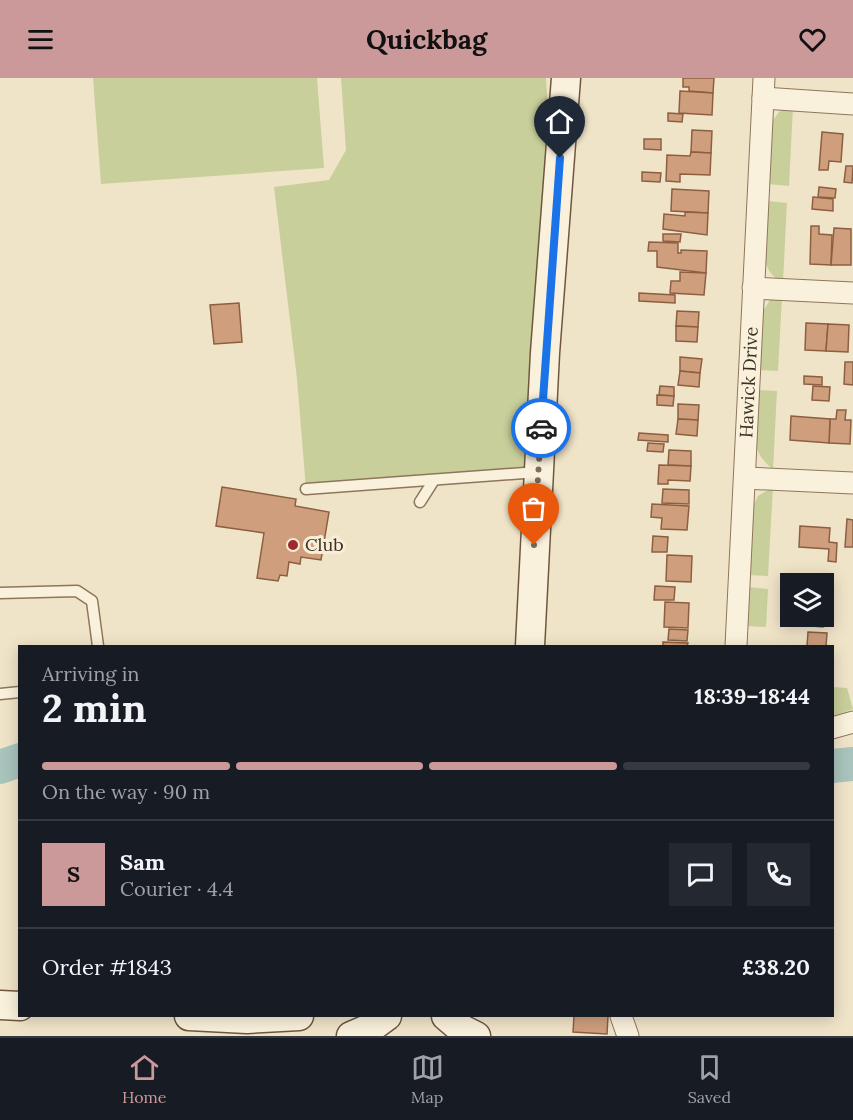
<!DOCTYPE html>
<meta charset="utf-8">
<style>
:root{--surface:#171b24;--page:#242831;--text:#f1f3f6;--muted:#9ea1a6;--line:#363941;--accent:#cc999b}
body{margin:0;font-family:Lora,serif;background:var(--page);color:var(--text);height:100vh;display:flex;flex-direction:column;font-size:22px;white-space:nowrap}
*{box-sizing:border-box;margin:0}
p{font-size:20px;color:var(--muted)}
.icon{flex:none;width:33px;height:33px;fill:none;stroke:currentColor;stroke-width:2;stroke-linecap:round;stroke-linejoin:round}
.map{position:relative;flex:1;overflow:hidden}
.side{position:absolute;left:18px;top:567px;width:816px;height:372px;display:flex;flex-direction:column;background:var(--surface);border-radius:0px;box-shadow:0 3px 15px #0003}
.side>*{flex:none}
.buttons{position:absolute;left:780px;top:495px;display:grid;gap:12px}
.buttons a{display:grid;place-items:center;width:54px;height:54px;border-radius:0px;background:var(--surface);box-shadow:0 3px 15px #0003;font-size:30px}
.pin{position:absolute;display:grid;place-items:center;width:51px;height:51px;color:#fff;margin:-62px -26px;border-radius:50% 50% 50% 0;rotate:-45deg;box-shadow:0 0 6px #0007}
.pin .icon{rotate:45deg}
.courier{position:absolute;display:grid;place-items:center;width:60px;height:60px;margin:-30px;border:4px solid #1a73e8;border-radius:50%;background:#fff;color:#222;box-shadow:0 2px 8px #0007}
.head em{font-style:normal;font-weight:700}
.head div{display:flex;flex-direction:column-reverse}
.head{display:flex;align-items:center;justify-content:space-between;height:102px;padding:0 24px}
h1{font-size:39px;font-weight:700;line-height:45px}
.bar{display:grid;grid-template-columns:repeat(4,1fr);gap:9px 6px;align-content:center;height:72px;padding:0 24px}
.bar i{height:8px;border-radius:4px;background:var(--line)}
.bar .selected{background:var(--accent)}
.bar p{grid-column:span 4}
.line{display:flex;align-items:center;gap:15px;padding:0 24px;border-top:2px solid var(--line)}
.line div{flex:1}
.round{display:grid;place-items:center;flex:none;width:63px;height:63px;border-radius:0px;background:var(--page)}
header{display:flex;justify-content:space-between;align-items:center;height:78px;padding:0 24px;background:var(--accent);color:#111;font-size:27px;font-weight:700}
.menu{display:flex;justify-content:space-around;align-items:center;height:84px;border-top:2px solid var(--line);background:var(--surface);font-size:16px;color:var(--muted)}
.menu a{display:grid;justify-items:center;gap:3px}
.menu .selected{color:var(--accent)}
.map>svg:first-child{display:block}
</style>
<header><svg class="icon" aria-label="menu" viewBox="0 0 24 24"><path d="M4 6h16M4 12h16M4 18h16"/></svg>Quickbag<svg class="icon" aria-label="heart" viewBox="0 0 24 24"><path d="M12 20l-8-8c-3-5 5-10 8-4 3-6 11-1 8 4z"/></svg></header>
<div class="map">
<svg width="853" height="958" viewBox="0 0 853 958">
<rect width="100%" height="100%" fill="#f0e4c8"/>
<!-- green -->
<g fill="#c9cf9b">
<path d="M93,0H317L324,90L101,106Z"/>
<path d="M341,0H546L555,148L538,394L306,411L297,301L274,109L329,102L346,72Z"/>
<path d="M793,29L789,108L768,106L771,45L779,34Z"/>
<path d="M768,123L787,125L783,204C753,192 766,150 768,123Z"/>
<path d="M782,219L778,293L759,292L761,236L770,222Z"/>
<path d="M758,312L777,313L773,391C745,371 756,343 758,312Z"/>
<path d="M773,409L768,498L748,497L751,432L758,418Z"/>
<path d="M748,509L768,511L766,549L745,548Z"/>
<path d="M833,609L847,610L853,631L833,638Z"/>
</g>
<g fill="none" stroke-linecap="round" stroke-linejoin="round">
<!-- river -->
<g stroke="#a9c4bc" stroke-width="34">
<path d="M832,688L853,686"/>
<path d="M0,689L20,682"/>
</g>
</g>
<!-- building -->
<g fill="#cf9f7d" stroke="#8d5f41" stroke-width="1.5">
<path d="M683,0H714L713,15L689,13V9H683Z"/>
<path d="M680,13L713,15L712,37L679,35Z"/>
<path d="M668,35L683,36L682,44L668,43Z"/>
<path d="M692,52L712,53L711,75L691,74Z"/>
<path d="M822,54L843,56L841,84L829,83L828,92H819Z"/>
<path d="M644,61H661V72L644,71Z"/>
<path d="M691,74L711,75L710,97L680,96V104L666,103L667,77L690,78Z"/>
<path d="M846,88H853L852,105L844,104Z"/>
<path d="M642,94L661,95L660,104L642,103Z"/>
<path d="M819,109L836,111L835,120L818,119Z"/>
<path d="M672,111L709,113L708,135L671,133Z"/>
<path d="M813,119L833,121V133L812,131Z"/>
<path d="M685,134L708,135L707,157L663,151L664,136L685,138Z"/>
<path d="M811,148H819V156L832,157L831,187L810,186Z"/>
<path d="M834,150L851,151V187H831Z"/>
<path d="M663,156H681L680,164L663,163Z"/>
<path d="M649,164L678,165V175H681V172L707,173L706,195L657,189V173H648Z"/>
<path d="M680,194L706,195L704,217L670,215L671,203H680Z"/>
<path d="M639,215L675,217V225L639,223Z"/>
<path d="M239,225L242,264L214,266L210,227Z"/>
<path d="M677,233L699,234L698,249L676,248Z"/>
<path d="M806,245L828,246L826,273L805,272Z"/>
<path d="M828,246L849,247L848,274L826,273Z"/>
<path d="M676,248L698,249L697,264L676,263Z"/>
<path d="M680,279L702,281L700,295L680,293Z"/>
<path d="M845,284H853V307L844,306Z"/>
<path d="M680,293L700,295L699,309L678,307Z"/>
<path d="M804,298L822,299V307L804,306Z"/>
<path d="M660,308L674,309V318L659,317Z"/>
<path d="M813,308L830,309L829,323L812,322Z"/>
<path d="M657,317L674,318L673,328L657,327Z"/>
<path d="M678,326L699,327L698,342L678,341Z"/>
<path d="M837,332H846L845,342H851L850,366L829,365L830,341H836Z"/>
<path d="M791,338L830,341L829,365L790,362Z"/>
<path d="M678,341L698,342L697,358L676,356Z"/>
<path d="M639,355L668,357V364L638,362Z"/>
<path d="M648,365L664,366L663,374L647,373Z"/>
<path d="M669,372L691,373V388L668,387Z"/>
<path d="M659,387L691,388L690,403L668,402V406H658Z"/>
<path d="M222,409L296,421L295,428L329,434L321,482L301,479L300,486L289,484L287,498L280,497L278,503L257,500L264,455L216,448Z"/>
<path d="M663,411L689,412V426L662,425Z"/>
<path d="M652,426L689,428L687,452L661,451L662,440L651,439Z"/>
<path d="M847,441L853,442V469H845Z"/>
<path d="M800,448L830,450L829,464L837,465L836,484L828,483L829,471L799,469Z"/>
<path d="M653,458L668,459L667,474H652Z"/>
<path d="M667,477L692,478L691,504L666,503Z"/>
<path d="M801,502L833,504L831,541L824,540L823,549L799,547V538H824V506H801Z"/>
<path d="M655,508L675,509L674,522H654Z"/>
<path d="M665,524L689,525L688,550L664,549Z"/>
<path d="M669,551L688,552L687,563L668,562Z"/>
<path d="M808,554L827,555L826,568H807Z"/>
<path d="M663,564L688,565L687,568H663Z"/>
<path d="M574,938H608L607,956L573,954Z"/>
</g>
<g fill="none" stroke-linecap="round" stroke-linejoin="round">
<!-- service casing -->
<g stroke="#8d765c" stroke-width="13">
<g id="service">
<path d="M306,411L538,394"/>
<path d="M420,424L434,402"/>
<path d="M0,515L77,513L92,523L98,568"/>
<path d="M0,616L20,614"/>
</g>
</g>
<!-- minor casing -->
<g stroke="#8d765c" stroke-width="23">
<g id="minor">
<path d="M763,20L853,26"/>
<path d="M753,210L853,215"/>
<path d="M745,400L853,405"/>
<path id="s1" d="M736,568L764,0"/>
<path d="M832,650L853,644"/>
<path d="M621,938L628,958"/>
</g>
</g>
<!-- secondary casing -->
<g stroke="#6f573f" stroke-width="31">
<g id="secondary">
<path d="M530,568L545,275L566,0"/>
<path d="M0,927L20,928"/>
<path d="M189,938L247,941L299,938"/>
<path d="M446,938L460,950L476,958"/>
<path d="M351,958L372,949L387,938"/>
</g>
</g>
<!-- service -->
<use href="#service" stroke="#faf1dc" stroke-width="10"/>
<!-- minor -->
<use href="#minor" stroke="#faf1dc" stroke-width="21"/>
<!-- secondary -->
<use href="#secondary" stroke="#faf1dc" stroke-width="28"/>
</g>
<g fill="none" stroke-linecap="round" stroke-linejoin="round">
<!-- done -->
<path stroke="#7c6e5b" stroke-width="6" stroke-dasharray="0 10.8" d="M534,467L541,350"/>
<!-- route -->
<path stroke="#1a73e8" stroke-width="8" d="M541,350L560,80"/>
</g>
<!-- markers -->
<circle fill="#9e2a2b" stroke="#f7eed8" stroke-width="2" cx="293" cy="467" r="6"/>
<g text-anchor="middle" stroke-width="6" stroke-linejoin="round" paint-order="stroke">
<!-- street labels -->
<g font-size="18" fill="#3d2e20" stroke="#f7eed8">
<text dy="6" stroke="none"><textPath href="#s1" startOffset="264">Hawick Drive</textPath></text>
</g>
<!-- poi labels -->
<g font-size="18" fill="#3d2e20" stroke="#f7eed8" text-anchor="start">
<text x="305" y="473">Club</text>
</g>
</g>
</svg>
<div class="buttons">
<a><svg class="icon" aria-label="layers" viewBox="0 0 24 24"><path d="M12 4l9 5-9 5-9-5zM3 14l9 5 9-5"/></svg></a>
</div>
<div class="pin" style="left:534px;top:467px;background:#ea580c"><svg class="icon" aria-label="bag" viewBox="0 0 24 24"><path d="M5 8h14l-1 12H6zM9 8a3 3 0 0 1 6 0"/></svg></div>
<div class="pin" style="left:560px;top:80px;background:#1f2937"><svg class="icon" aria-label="home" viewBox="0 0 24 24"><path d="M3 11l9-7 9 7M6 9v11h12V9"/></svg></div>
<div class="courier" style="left:541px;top:350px"><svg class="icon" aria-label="car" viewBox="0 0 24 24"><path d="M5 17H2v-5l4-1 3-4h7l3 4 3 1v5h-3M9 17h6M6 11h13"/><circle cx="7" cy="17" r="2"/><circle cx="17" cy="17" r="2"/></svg></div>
<section class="side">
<div class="head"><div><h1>2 min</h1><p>Arriving in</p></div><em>18:39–18:44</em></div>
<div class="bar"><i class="selected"></i><i class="selected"></i><i class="selected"></i><i></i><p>On the way · 90 m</p></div>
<div class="line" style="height:108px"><b class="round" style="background:var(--accent);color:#111">S</b><div><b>Sam</b><p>Courier · 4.4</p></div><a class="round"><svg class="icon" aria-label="chat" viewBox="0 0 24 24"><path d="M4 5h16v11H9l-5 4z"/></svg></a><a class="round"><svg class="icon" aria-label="phone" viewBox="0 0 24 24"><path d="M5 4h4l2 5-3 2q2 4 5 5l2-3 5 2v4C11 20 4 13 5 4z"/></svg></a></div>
<div class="line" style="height:78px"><div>Order #1843</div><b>£38.20</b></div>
</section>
</div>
<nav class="menu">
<a class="selected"><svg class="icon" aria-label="home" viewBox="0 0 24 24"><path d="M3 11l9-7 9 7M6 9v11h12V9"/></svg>Home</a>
<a><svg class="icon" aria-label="map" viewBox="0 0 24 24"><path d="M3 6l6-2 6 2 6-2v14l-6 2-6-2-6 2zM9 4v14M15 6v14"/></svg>Map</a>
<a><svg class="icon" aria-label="saved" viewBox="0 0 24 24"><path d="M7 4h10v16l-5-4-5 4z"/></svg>Saved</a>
</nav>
